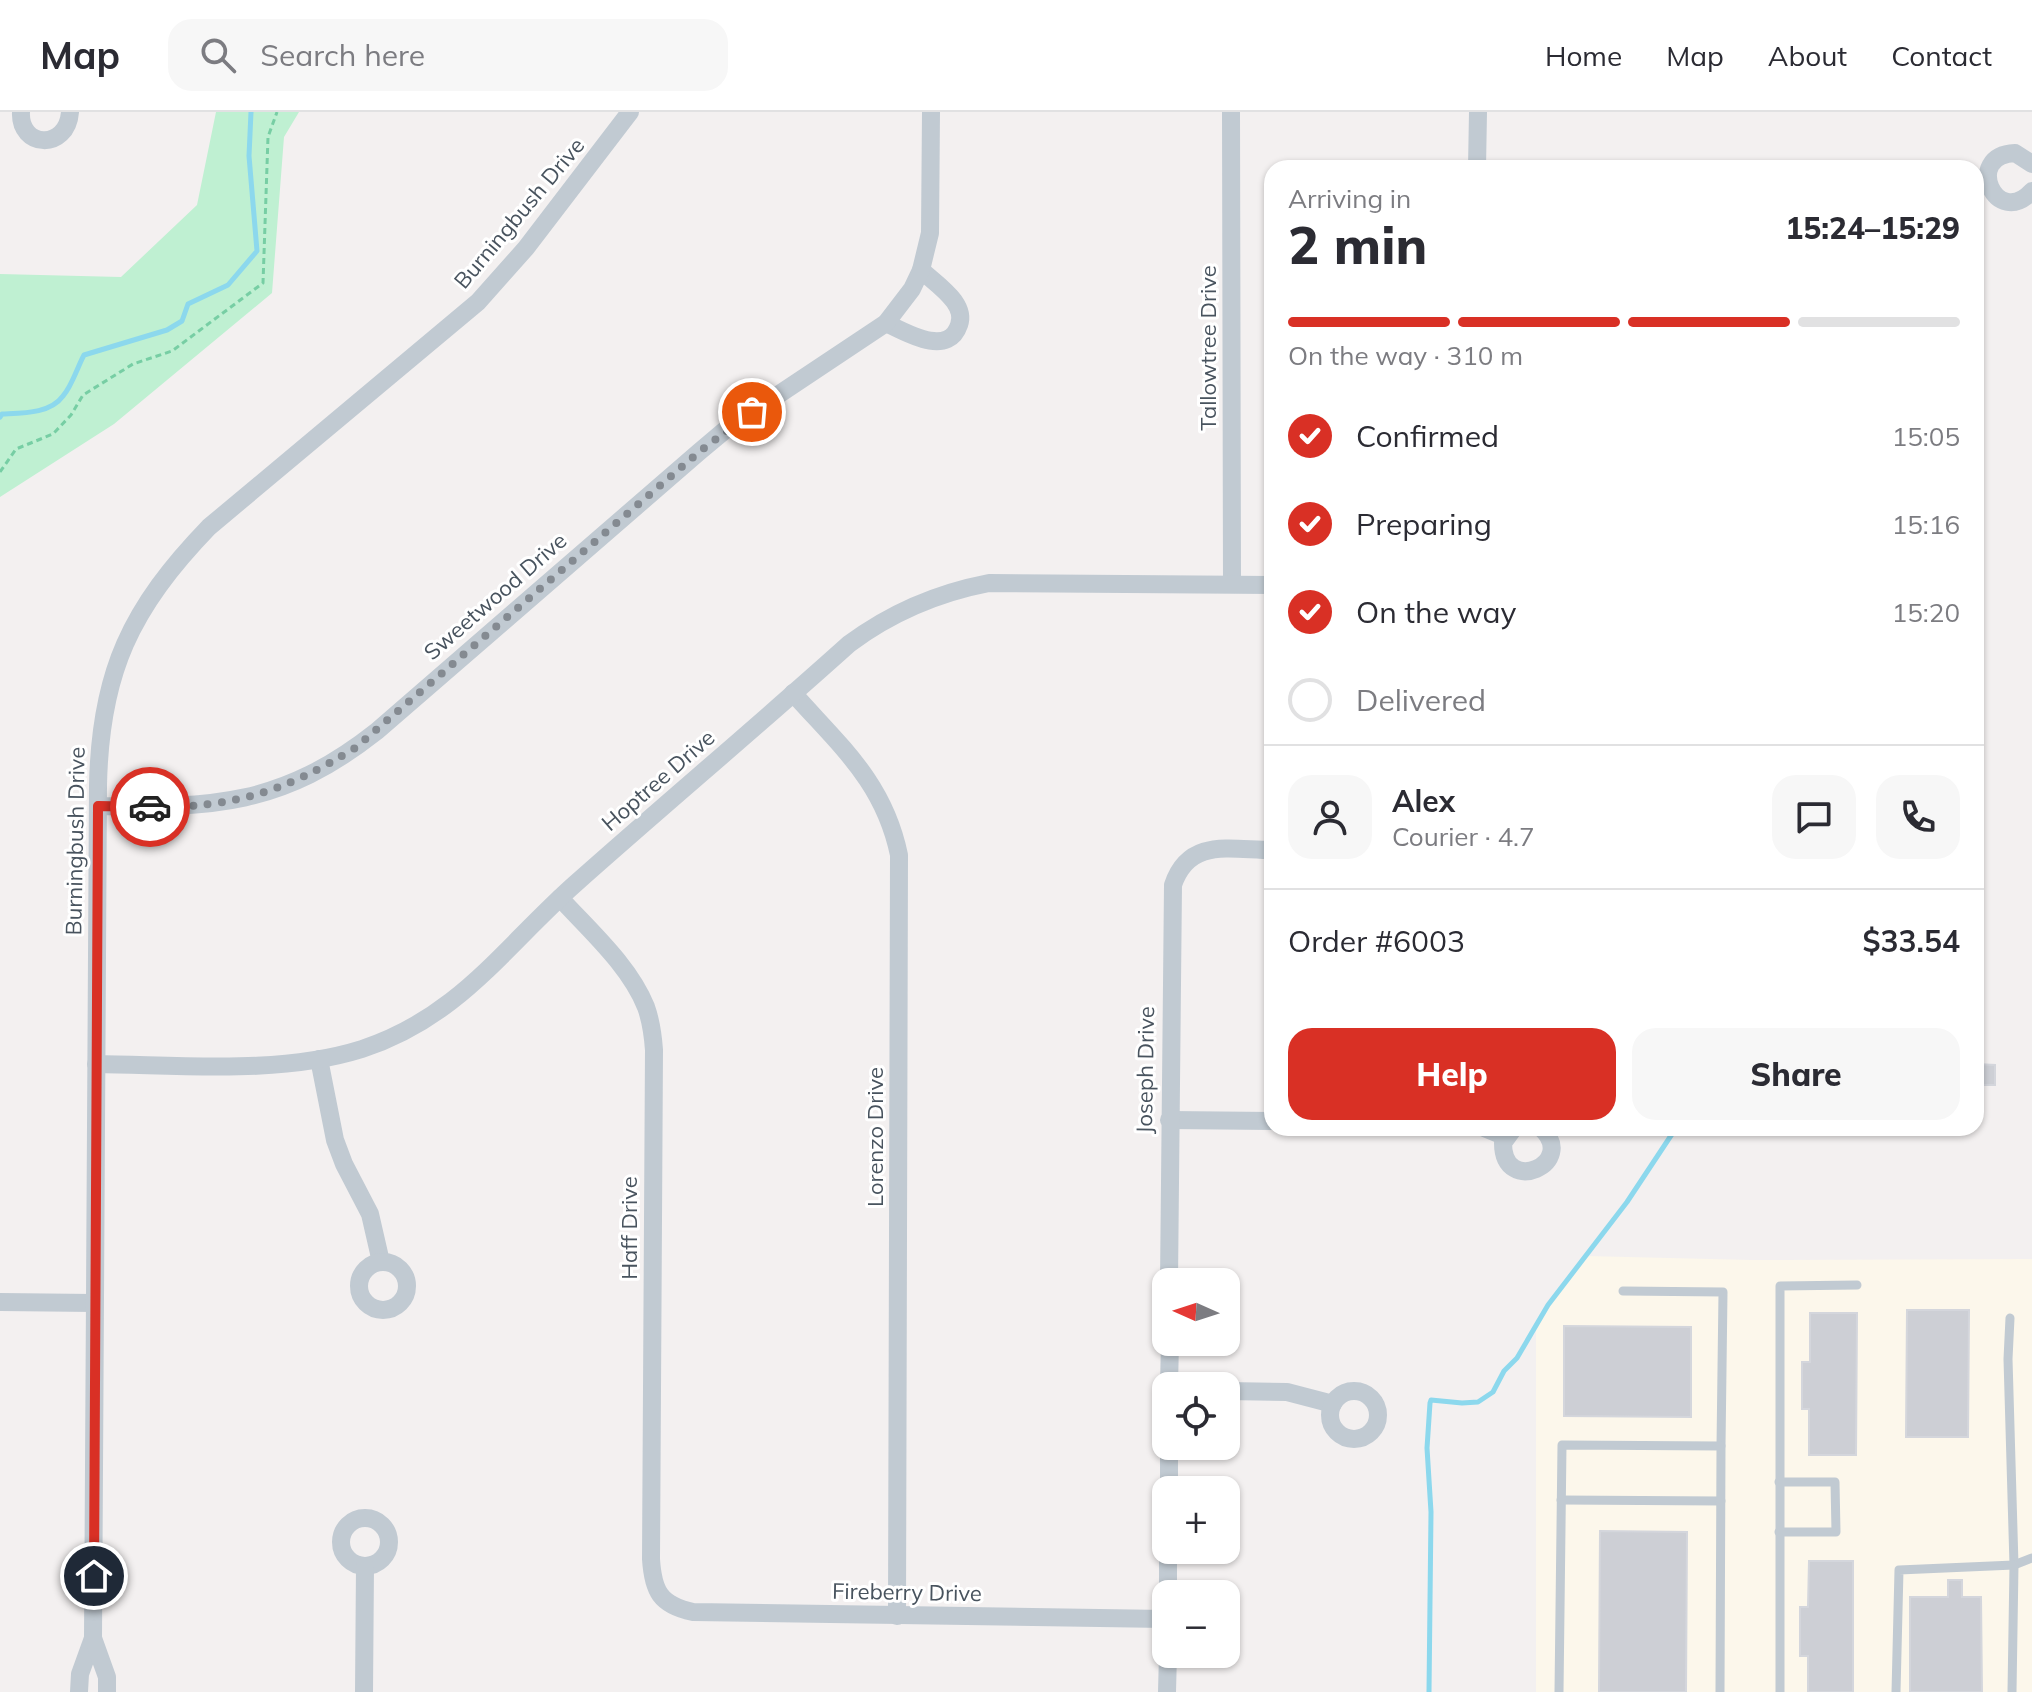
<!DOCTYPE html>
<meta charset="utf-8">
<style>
:root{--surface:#fff;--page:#f7f7f7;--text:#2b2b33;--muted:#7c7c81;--line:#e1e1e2;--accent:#d93025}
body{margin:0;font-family:Mulish,sans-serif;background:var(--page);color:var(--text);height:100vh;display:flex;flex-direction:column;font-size:30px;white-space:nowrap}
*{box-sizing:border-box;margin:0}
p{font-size:26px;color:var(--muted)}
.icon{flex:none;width:44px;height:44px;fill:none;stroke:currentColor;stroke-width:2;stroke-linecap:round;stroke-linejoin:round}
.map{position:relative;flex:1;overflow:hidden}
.drawer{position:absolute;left:1264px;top:48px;width:720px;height:976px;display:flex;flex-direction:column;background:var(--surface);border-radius:24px;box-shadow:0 2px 6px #0004}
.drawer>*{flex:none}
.needle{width:52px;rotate:273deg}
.tools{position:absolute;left:1152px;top:1156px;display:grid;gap:16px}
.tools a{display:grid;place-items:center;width:88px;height:88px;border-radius:16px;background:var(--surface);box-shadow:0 2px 6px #0004;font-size:40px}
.pin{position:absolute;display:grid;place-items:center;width:68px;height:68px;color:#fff;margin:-34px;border:4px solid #fff;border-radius:50%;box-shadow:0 2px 8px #0007}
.courier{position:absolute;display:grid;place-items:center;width:80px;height:80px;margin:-40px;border:6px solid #d93025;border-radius:50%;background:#fff;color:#222;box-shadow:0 2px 10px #0007}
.overview em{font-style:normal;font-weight:800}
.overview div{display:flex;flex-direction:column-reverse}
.overview{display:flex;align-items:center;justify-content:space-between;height:136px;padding:0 24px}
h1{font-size:52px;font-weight:800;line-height:60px}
.bar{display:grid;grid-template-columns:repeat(4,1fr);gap:12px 8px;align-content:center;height:96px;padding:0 24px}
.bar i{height:10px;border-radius:6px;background:var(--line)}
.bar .selected{background:var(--accent)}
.bar p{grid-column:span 4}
.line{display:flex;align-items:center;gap:20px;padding:0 24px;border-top:2px solid var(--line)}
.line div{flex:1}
.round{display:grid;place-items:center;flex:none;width:84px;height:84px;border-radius:24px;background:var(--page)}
ol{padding:0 24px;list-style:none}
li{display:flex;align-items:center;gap:24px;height:88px}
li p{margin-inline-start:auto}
li .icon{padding:8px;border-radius:50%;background:var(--accent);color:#fff;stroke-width:4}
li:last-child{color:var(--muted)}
li i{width:44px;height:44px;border:4px solid var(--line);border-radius:50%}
.cta{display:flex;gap:16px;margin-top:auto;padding:16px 24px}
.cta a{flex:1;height:92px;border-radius:24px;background:var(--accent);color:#fff;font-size:32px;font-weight:800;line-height:92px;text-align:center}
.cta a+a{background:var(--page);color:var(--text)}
header{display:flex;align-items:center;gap:48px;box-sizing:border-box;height:112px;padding:0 40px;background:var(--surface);border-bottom:2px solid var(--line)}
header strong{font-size:38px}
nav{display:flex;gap:44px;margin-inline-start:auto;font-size:28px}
.search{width:560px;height:72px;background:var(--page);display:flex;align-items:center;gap:20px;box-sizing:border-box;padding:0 28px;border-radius:24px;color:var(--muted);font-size:30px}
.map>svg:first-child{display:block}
</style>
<header>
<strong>Map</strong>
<div class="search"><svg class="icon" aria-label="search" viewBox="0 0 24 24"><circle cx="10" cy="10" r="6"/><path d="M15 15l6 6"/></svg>Search here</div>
<nav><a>Home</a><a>Map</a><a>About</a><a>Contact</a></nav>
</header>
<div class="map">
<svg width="2032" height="1580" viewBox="0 0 2032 1580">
<rect width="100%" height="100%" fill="#f3f0f0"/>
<!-- commercial -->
<path fill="#fcf7eb" d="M1585,1144L1752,1148L2032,1147V1580H1536V1215Z"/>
<!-- green -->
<path fill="#bff0d2" d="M216,0H299L284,25L272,181L114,312L0,385V162L121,165L197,93Z"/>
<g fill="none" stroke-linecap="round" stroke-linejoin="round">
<!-- stream -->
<g stroke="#8cd8ed" stroke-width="5">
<path d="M0,305L2,302C22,301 50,302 63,284C72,274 77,256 84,243L167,218L182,209L188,192L228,173L257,139L249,44L251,0"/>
<path d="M1976,610L1980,609"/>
<path d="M1429,1580L1431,1400L1427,1336L1430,1291L1431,1288L1462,1291L1478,1290L1493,1280L1504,1259L1517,1246L1548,1193L1627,1090L1676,1016"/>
</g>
</g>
<!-- building -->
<g fill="#cdcfd5" stroke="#d4d6dc" stroke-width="2">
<path d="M1976,952L1995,953V973H1976Z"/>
<path d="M1907,1198H1969L1968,1325H1906Z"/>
<path d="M1810,1201H1857L1856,1343H1809V1297H1802V1250H1810Z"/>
<path d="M1564,1214L1691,1215V1305L1564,1304Z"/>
<path d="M1600,1419L1687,1420L1686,1580H1599Z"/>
<path d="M1809,1449H1853V1580H1808V1544H1800V1495H1808Z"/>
<path d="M1948,1468H1962V1485H1981L1982,1580H1910V1485H1948Z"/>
</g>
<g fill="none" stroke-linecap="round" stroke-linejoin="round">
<!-- path -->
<path stroke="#77cea4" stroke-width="3" stroke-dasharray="6 4" stroke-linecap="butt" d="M0,360L16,337L53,322L71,303L83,283L133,252L172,239L263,171L268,25L277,0"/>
<!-- service -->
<g stroke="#c1cad2" stroke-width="9">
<path d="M1623,1179L1723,1180L1721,1334"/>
<path d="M2010,1206L2008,1247L2014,1453L2032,1446"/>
<path d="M1561,1388L1721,1389"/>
<path d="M1779,1420H1836L1835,1370H1779"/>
<path d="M1559,1580L1562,1333L1721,1334L1720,1580"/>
<path d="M1780,1580V1174L1857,1173"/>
<path d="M1896,1580L1899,1458L2014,1453L2012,1580"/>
</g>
<!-- minor -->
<g stroke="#c1cad2" stroke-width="18">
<path d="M21,0C19,36 67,39 70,0"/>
<path d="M1231,0L1232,472"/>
<path d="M2032,52L2015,41C1963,43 1996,118 2032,79"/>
<path d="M1477,56L1478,0"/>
<path d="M886,211C905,220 948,246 959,213C962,205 959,196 954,189C945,177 932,168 921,158"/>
<path d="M793,581C840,634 884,670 899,743L897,1504"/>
<path d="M98,694C213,696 282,694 377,619L699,340L724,319L886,211L912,177L921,158L930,121L931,0"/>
<path d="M560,786C590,819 629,853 646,895C651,909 653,924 654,938L651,1447C653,1479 660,1493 693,1500L1166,1507"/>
<path d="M319,947L335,1028L344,1052L370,1102L381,1150"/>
<path d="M96,952C182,953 279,963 362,937C459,905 503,836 575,772C666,691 759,613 849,532C892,500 937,481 989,471L1272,473"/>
<path d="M1169,1008L1272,1009"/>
<path d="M1484,1016L1506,1025"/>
<path d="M1514,1016L1503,1031C1503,1085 1579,1051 1541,1016"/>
<circle cx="383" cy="1174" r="24"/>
<path d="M1169,1170L1173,773C1189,725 1231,738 1272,738"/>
<path d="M0,1190L94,1191"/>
<path d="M1169,1274L1170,1230"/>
<path d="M1226,1279L1287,1280L1333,1292"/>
<circle cx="1354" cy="1303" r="24"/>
<path d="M1169,1378V1334"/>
<circle cx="365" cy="1430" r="24"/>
<path d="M1168,1482V1438"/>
<path d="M79,1580L80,1562L93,1526"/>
<path d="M107,1580V1565L93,1526L98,674C100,560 131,496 209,415L478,190L526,136L630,0"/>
<path d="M364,1580L365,1454"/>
<path d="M1167,1580L1168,1542"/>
</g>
</g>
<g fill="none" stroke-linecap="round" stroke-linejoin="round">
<!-- done -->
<path stroke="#848a91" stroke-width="8" stroke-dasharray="0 14.4" d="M150,695C233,696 286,679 355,636L699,340L752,300"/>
<!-- route -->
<path stroke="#d93025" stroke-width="10" d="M94,1464L98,694L150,695"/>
</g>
<g text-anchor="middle" stroke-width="6" stroke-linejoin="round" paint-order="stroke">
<!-- street labels -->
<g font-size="22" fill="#48535e" stroke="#fff">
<text transform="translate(519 101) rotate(-50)" y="8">Burningbush Drive</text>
<text transform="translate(1208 236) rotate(-90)" y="8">Tallowtree Drive</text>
<text transform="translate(495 484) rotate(-41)" y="8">Sweetwood Drive</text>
<text transform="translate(658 668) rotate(-41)" y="8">Hoptree Drive</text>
<text transform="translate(75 729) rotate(-89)" y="8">Burningbush Drive</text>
<text transform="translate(1145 958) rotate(-89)" y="8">Joseph Drive</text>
<text transform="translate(875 1025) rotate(-90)" y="8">Lorenzo Drive</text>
<text transform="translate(629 1116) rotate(-90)" y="8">Haff Drive</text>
<text transform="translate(907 1480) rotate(1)" y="8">Fireberry Drive</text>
</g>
</g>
</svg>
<div class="tools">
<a><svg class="needle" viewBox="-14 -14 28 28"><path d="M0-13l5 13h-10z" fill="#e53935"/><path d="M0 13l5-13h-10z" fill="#7c7c81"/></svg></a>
<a><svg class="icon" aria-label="locate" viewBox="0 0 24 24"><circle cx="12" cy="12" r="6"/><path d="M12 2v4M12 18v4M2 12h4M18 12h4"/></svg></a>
<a>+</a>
<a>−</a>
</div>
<div class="pin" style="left:752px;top:300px;background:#ea580c"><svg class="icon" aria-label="bag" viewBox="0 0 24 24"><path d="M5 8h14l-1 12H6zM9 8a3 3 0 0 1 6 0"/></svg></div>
<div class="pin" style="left:94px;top:1464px;background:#1f2937"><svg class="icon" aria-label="home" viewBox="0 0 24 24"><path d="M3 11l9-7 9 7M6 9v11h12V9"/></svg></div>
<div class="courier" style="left:150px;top:695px"><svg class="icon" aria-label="car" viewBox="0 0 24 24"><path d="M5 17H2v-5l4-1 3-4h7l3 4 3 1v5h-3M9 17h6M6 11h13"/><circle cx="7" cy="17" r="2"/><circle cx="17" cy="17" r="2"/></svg></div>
<section class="drawer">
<div class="overview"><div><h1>2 min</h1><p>Arriving in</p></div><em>15:24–15:29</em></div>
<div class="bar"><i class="selected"></i><i class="selected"></i><i class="selected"></i><i></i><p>On the way · 310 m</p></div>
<ol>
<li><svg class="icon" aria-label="check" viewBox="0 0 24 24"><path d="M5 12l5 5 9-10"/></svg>Confirmed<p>15:05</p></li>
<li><svg class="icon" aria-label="check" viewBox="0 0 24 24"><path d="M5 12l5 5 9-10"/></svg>Preparing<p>15:16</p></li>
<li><svg class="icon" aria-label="check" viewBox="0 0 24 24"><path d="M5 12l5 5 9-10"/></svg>On the way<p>15:20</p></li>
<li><i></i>Delivered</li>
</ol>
<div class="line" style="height:144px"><a class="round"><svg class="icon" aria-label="person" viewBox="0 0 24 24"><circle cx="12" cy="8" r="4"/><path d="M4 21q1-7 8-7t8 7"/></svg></a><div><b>Alex</b><p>Courier · 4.7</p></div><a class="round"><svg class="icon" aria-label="chat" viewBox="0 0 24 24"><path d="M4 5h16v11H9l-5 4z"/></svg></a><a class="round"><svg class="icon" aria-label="phone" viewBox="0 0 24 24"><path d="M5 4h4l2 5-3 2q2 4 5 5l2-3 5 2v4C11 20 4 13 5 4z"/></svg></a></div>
<div class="line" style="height:104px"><div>Order #6003</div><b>$33.54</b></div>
<div class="cta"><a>Help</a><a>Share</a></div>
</section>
</div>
